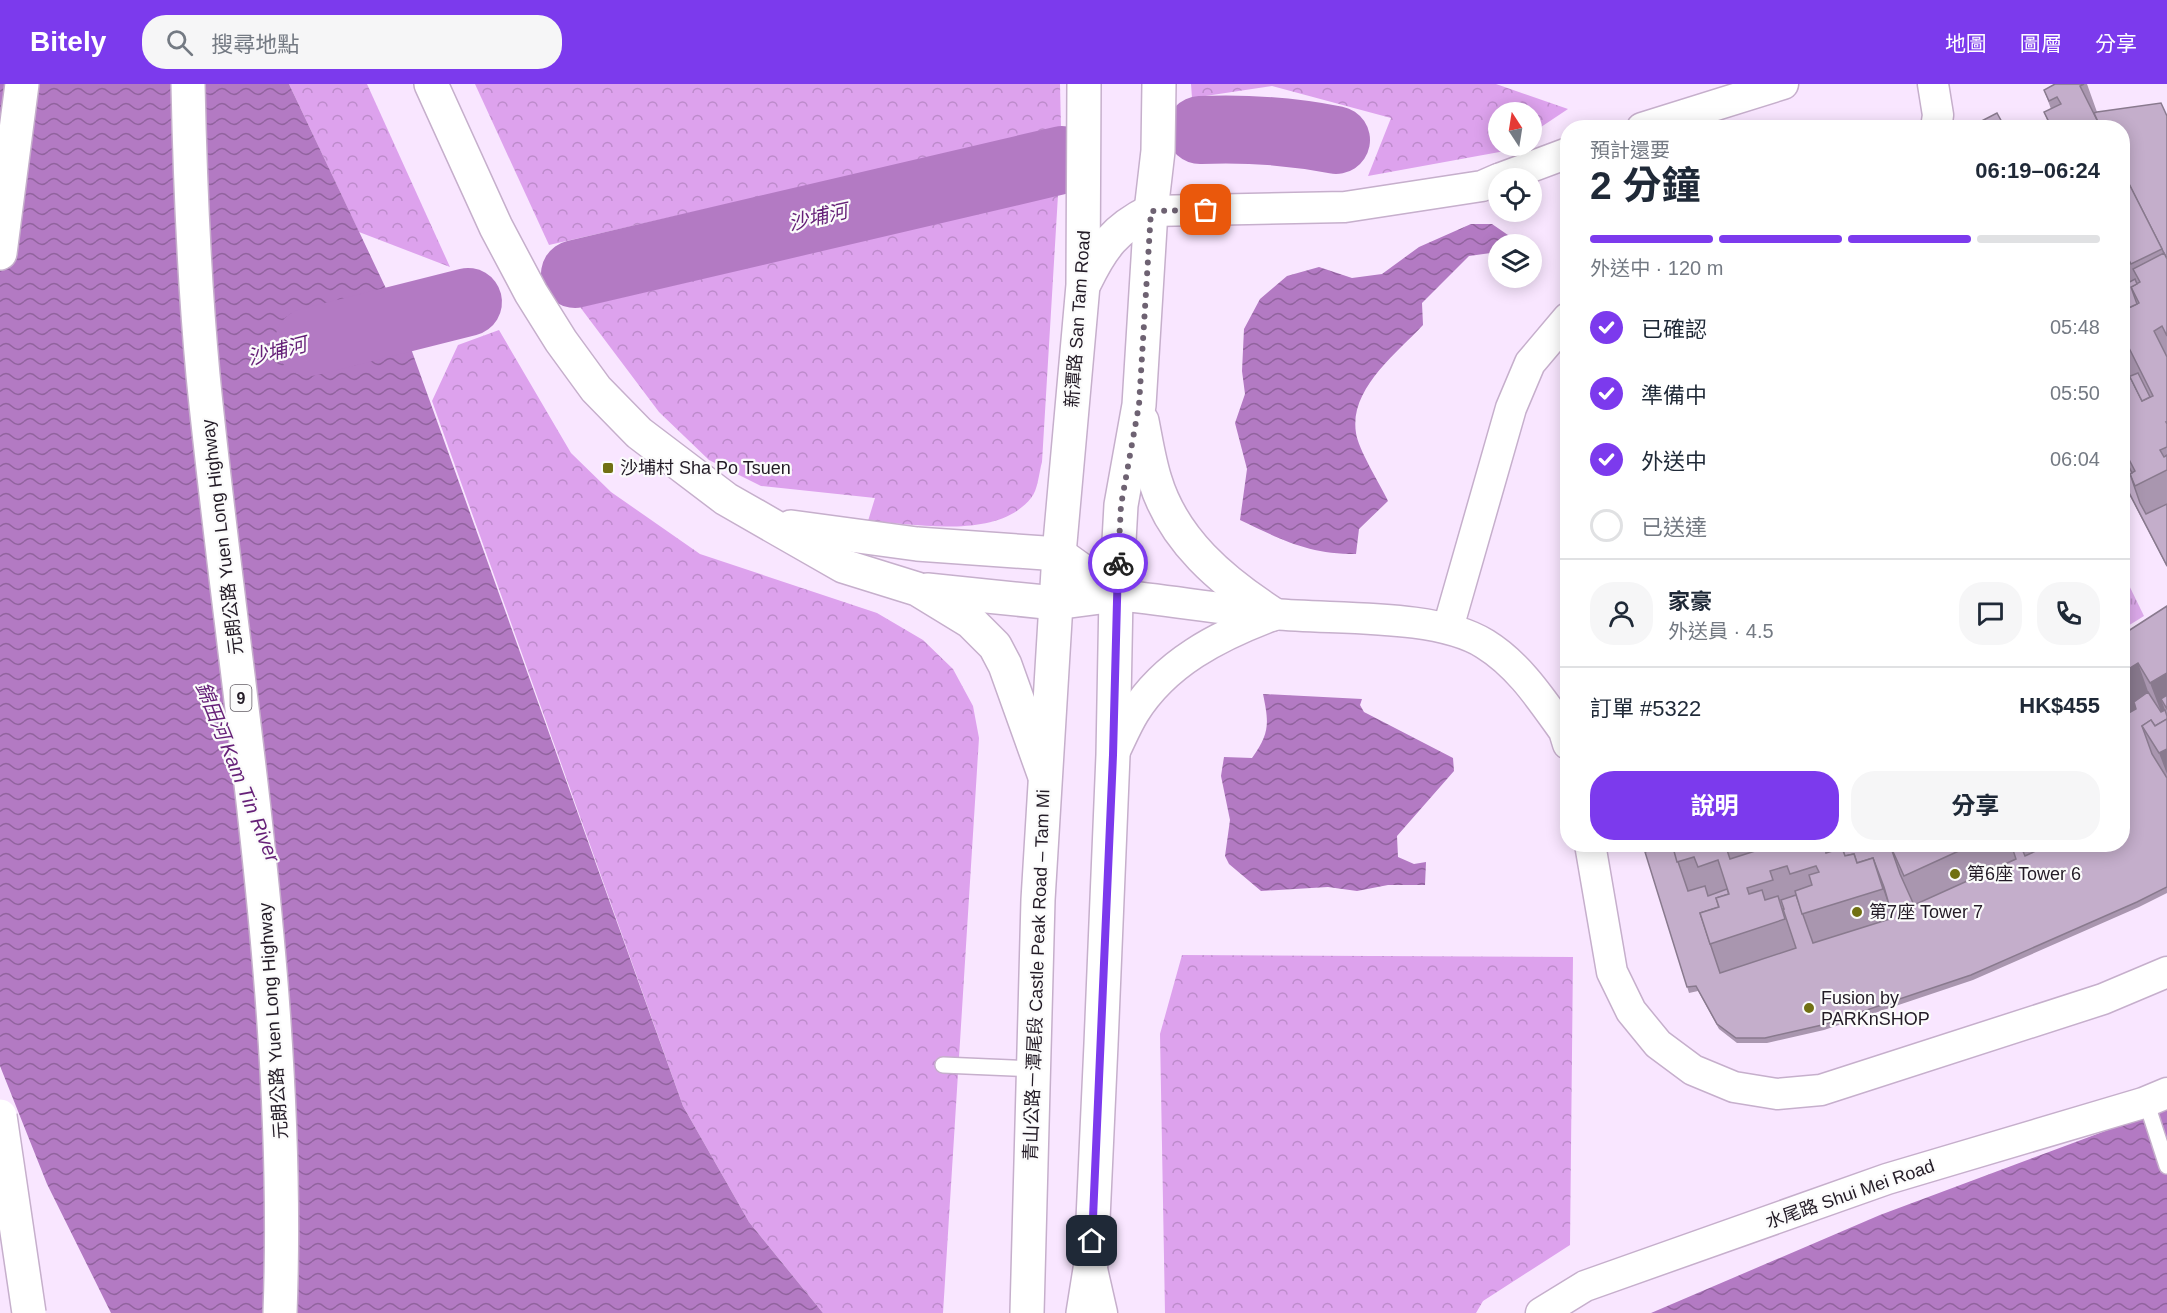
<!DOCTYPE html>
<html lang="zh-TW">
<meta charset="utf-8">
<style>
:root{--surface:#fff;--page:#f6f6f7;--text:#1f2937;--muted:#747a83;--line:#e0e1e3;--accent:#7c3aed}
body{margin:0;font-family:Arial,"Noto Sans TC",sans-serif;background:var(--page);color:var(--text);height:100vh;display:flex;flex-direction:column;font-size:22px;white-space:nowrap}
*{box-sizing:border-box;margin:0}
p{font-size:20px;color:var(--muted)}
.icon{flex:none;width:33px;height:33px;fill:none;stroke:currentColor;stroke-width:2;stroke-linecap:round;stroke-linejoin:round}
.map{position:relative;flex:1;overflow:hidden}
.sheet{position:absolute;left:1560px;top:36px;width:570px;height:732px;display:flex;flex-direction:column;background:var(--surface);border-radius:24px;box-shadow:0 3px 15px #0003}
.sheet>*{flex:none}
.needle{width:39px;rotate:348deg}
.fabs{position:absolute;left:1488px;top:18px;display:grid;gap:12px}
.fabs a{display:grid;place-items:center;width:54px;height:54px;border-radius:50%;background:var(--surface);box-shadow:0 3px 15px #0003;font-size:30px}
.pin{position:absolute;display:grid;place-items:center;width:51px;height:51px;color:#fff;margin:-26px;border-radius:12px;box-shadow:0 3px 9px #0006}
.courier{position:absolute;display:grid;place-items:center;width:60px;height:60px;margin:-30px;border:4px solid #7c3aed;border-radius:50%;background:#fff;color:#222;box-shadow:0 2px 8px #0007}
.overview em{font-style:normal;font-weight:700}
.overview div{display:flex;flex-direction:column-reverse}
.overview{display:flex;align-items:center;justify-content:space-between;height:102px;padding:0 30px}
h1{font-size:39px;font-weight:700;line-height:45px}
.bar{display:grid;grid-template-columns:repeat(4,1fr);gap:9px 6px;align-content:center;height:72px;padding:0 30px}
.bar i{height:8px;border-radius:4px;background:var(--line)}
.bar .current{background:var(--accent)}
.bar p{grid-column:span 4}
.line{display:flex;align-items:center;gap:15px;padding:0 30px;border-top:2px solid var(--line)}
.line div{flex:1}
.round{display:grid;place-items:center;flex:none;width:63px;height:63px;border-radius:24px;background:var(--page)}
ol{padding:0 30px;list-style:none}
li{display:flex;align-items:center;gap:18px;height:66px}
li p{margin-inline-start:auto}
li .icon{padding:6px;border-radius:50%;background:var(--accent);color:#fff;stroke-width:4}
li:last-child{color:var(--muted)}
li i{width:33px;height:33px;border:3px solid var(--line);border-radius:50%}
.action{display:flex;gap:12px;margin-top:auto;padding:12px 30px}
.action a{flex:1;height:69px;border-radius:24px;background:var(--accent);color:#fff;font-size:24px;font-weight:700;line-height:69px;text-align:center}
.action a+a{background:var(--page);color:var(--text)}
header{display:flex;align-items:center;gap:36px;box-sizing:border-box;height:84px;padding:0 30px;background:var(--accent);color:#fff}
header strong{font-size:28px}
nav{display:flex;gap:33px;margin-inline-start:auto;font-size:21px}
.search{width:420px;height:54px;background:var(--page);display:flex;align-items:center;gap:15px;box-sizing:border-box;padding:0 21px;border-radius:24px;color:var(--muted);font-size:22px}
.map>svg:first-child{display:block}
</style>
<header>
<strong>Bitely</strong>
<div class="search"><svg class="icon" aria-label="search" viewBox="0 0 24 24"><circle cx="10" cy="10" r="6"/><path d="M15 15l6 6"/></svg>搜尋地點</div>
<nav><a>地圖</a><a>圖層</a><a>分享</a></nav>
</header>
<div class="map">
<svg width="2167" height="1229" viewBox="0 0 2167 1229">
<defs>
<pattern id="grass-tufts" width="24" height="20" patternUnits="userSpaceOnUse" patternTransform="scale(1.5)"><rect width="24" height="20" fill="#ddaaeb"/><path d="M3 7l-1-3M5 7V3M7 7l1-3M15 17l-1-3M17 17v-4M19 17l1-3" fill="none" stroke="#bd92c9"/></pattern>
<pattern id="forest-crowns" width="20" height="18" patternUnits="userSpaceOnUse" patternTransform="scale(1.5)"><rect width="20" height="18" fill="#dda2ed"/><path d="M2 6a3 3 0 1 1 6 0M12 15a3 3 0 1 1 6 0" fill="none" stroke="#bd8bcb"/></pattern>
<pattern id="water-waves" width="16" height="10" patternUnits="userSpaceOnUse" patternTransform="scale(1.5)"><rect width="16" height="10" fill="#b37ac3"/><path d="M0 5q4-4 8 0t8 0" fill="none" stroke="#91639e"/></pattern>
</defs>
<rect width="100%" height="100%" fill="#f9e6ff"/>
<!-- grass -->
<path fill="url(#grass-tufts)" d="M2123,489L2144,532L2123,545H2122Z"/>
<!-- forest -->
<g fill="url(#forest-crowns)">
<path d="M289,0H367L450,183L359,148Z"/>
<path d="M475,0H1060L1061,44L549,161Z"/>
<path d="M1191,0H1496L1568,25L1532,49V28H1498V62H1513L1505,67L1368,92L1391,34L1272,2L1192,14Z"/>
<path d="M1058,111L1042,378C1039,388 1038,406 1031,414C998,456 915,440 868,437L875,414L761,402L709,376L659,328L580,223Z"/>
<path d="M499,246L571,369L611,408L700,470L877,529L923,556L953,585L973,622L979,654L943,1229H823L749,1138L683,1022L432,317L458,261Z"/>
<path d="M1182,871L1573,873L1570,1161L1483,1217L1476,1229H1165L1160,950Z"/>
</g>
<!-- water -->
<g fill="url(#water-waves)">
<path d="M0,0H289L400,234L683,1022L749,1138L823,1229H111L47,1100L0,982Z"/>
<path d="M1471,140H1492L1521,160H1498V168L1469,172L1422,219L1423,241C1396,270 1349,305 1356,349C1358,365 1380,400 1388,417L1359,445L1356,470C1308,470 1282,456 1240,436L1247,385L1235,339L1245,310L1242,287L1244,245L1260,215L1287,192L1319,183L1352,194L1382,190L1419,163Z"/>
<path d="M1263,610L1362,615L1360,621L1364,628L1453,674L1454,687L1397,752L1398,773L1414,780L1426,778L1425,801H1388L1357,807L1328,803L1261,807L1229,780L1225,772L1230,736L1221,692L1224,673L1252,674C1270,649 1269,639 1263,610Z"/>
<path d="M2167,1024V1229H1651L1880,1131Z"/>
</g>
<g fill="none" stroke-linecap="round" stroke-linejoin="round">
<!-- river -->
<g stroke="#b37ac3" stroke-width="68">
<path d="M1200,46C1247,44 1290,47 1336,56"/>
<path d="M575,190L1062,76"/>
<path d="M309,258L468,218"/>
</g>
<!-- service casing -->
<g stroke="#c6afcc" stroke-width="18">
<g id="service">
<path d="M943,981L1033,985"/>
<path d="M2146,1017L2167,1082"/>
</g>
</g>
<!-- minor casing -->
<g stroke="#c6afcc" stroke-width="33">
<g id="minor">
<path d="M1933,0L1938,31L1936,44"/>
<path d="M1642,44L1783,0"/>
<path d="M1501,94L1568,69"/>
<path d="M1151,127L1345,123L1482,102L1498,95"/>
<path d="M1116,511C1169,516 1222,526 1275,530C1333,536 1436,529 1485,560C1519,581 1541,615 1564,647L1568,660"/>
<path d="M1448,544L1511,324L1530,279L1568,234"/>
<path d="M1113,671C1120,657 1126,642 1134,629C1165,579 1218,552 1271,532"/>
<path d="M1590,760L1612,888L1631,927L1658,960L1693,986L1734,1003L1777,1010L1821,1006L2103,915L2167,888"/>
<path d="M1092,1185L1102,1229"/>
<path d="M1541,1229L1585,1202L1887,1095L2143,1019L2167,1009"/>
</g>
</g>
<!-- tertiary casing -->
<g stroke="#c6afcc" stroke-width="36">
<g id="tertiary">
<path d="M1085,198C1102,163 1115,145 1151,127"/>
<path d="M1142,337C1146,357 1149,377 1155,396C1173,456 1222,497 1273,530"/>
<path d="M1059,470L1083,201L1084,0"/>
<path d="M1116,511L1121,421L1139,321L1151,127L1158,67L1159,0"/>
</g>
</g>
<!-- secondary casing -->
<g stroke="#c6afcc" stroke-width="36">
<g id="secondary">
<path d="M431,0L496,143L531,209L561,257L596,305L639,349L726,415L843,482L917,505L971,538L995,562L1005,581L1044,690"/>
<path d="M791,443L917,460L1059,470L1116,511"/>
<path d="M927,506L1055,519L1116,511"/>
<path d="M1027,1229L1038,816L1059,470"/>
<path d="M1083,1229L1091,1179L1101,960L1113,671L1116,511"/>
</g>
</g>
<!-- motorway casing -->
<g stroke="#c6afcc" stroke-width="36">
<g id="motorway">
<path d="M188,0C190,97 194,194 203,291C234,603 292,914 280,1229"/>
<path d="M0,169L22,0"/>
</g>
</g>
<!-- service -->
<use href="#service" stroke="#fff" stroke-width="15"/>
<!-- minor -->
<use href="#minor" stroke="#fff" stroke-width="30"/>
<!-- tertiary -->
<use href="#tertiary" stroke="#fff" stroke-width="33"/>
<!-- secondary -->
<use href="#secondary" stroke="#fff" stroke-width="33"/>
<!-- motorway -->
<use href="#motorway" stroke="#fff" stroke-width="33"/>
<!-- motorway-bridge casing -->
<g stroke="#c6afcc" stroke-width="36" stroke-linecap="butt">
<path id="motorway-bridge" d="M0,1032L29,1229"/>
</g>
<!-- motorway-bridge -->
<use href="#motorway-bridge" stroke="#fff" stroke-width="33"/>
</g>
<!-- wall -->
<g fill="#a996af">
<path d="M2055,0H2087L2097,28L2167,32V483L2122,397V44H2050L2044,28L2051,25L2044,6Z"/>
<path d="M2167,522V809L2139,823L1973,896L1824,946L1767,959H1737L1719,945L1698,907L1689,909L1645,768L1668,760H2122V551Z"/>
</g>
<!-- shaded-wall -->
<g fill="#897a8e">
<path d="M2138,579L2150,613L2138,630L2129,636L2122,619V586Z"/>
<path d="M2167,589V625L2161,615L2167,631L2163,633L2150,599Z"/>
<path d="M2167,665V690L2159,669Z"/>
<path d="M1873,774L1886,808L1895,839L1883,805Z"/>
</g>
<!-- building -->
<g fill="#c4aecb" stroke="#897a8e" stroke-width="1.5">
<path d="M2055,0H2084L2080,2L2101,44H2052L2044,28L2061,20L2057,13L2049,17L2044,6Z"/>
<path d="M2161,19L2167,32V175L2123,88L2122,89V44H2101L2094,29L2097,28Z"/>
<path d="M1997,29L2003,40L1999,43V44H1968Z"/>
<path d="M2123,88L2162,165L2131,180L2124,166L2122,167V89Z"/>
<path d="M2164,169L2167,175V252L2162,242L2154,247L2167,273V338H2166L2167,340V363L2160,366L2164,373L2167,371V386L2135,402L2130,390L2135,387L2122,362V296L2130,293L2142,317L2153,312L2127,260L2122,262V227L2139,219L2131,203L2140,198L2133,185Z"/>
<path d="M2122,192L2126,200L2135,195L2137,200L2131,203L2137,220L2122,227Z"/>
<path d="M2138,289L2150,313L2142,317L2130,293H2128Z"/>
<path d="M2122,369L2132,389L2130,390L2140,419L2146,430L2167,420V482L2122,395Z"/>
<path d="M2167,522V589L2150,599L2138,579L2122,589V551Z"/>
<path d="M2148,608L2161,628L2165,626L2167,632V635L2155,642L2151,636L2142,642L2152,670L2167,694V803L2137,818L1971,891L1822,941L1765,954H1736L1717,940L1696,902L1687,903L1645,768L1668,760H1672L1688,807L1705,802L1708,812L1727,805L1729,810L1716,814L1719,823L1700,829L1720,889L1796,864L1783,825H1784L1781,816L1796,811L1813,859L1893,834L1884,803L1873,774L1857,779L1854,770L1845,772L1842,764L1828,769L1826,763L1835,760H1891L1890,761L1900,790L1914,821L2016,775L2011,760H2020L2025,772L2051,760H2122V729L2125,728L2122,722V624L2127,630L2136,625L2134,618Z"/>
<path d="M2167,611V625L2161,615Z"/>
<path d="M2167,635V665L2159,669L2142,642L2151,636L2155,642Z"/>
<path d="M1672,760H1733L1726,763L1730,775L1777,760H1824L1826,769L1842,764L1845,772L1854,770L1857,779L1873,774L1883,805L1802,830L1795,807L1812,801L1809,791L1819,788L1816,782L1790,790L1787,782L1770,787L1773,796L1747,804L1749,810L1762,806L1765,816L1778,812L1785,835L1710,860L1700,829L1719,823L1716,814L1729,810L1718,776L1698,783L1694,773L1677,778Z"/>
<path d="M1763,760H1771L1772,762L1764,764Z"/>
<path d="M1891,760H1974L1904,792L1890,761Z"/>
</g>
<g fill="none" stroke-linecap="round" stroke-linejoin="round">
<!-- done -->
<path stroke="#6e6272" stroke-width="6" stroke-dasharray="0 10.8" d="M1118,479L1121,421L1139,321L1151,127L1206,126"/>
<!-- route -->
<path stroke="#7c3aed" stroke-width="8" d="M1092,1157L1113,671L1118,479"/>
</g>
<!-- markers -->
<g fill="#717013" stroke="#fbfbfb" stroke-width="2">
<rect x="602" y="378" width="12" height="12" rx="3"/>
<circle cx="1955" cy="790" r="6"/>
<circle cx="1857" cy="828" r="6"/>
<circle cx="1809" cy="924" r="6"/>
</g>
<g text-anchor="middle" stroke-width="4.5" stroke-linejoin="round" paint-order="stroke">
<!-- shield labels -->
<rect fill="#fbfbfb" stroke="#645e66" stroke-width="1.5" x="230.5" y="601" width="21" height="26" rx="4.5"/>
<g font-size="16" font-weight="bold" fill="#231b26">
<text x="241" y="620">9</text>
</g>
<!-- street labels -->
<g font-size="18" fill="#231b26" stroke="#fbfbfb">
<text transform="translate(1078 235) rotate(-86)" y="6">新潭路 San Tam Road</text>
<text transform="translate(222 453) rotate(-97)" y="6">元朗公路 Yuen Long Highway</text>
<text transform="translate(1037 891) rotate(-88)" y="6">青山公路－潭尾段 Castle Peak Road – Tam Mi</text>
<text transform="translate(273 937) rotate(-94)" y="6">元朗公路 Yuen Long Highway</text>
<text transform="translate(1850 1110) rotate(-19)" y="6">水尾路 Shui Mei Road</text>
</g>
<!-- poi labels -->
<g font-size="18" fill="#231b26" stroke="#fbfbfb" text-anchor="start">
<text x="620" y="390">沙埔村 Sha Po Tsuen</text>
<text x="1967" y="796">第6座 Tower 6</text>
<text x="1869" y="834">第7座 Tower 7</text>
<text x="1821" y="920">Fusion by<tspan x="1821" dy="21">PARKnSHOP</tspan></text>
</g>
<!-- water labels -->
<g font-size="20" font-style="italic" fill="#651f77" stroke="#fbfbfb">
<text transform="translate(818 133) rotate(-13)" y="7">沙埔河</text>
<text transform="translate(277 267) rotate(-14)" y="7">沙埔河</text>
<text transform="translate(238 688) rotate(68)" y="7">錦田河 Kam Tin River</text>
</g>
</g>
</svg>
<div class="fabs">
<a><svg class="needle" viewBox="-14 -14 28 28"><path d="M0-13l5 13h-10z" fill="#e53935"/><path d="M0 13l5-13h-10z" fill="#747a83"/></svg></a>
<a><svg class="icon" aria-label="locate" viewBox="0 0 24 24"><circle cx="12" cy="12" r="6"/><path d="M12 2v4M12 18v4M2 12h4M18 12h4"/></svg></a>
<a><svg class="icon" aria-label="layers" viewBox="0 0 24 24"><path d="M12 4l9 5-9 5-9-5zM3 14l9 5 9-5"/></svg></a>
</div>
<div class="pin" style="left:1206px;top:126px;background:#ea580c"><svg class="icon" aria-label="bag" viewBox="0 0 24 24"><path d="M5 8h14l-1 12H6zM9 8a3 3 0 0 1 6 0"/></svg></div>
<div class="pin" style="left:1092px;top:1157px;background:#1f2937"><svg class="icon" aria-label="home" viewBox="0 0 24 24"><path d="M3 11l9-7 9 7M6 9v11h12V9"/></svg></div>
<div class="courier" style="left:1118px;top:479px"><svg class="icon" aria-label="bike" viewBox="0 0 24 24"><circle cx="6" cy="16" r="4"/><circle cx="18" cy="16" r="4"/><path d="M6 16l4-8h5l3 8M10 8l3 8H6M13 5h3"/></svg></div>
<section class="sheet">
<div class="overview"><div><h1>2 分鐘</h1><p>預計還要</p></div><em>06:19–06:24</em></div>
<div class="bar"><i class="current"></i><i class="current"></i><i class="current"></i><i></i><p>外送中 · 120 m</p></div>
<ol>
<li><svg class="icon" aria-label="check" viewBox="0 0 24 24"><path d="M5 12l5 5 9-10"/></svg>已確認<p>05:48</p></li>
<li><svg class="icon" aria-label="check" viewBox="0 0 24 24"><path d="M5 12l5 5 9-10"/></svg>準備中<p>05:50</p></li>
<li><svg class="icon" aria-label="check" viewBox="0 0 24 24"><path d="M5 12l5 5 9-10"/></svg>外送中<p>06:04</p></li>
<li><i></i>已送達</li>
</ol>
<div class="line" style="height:108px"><a class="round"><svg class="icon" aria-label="person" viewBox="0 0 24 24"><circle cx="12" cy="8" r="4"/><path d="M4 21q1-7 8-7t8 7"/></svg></a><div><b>家豪</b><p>外送員 · 4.5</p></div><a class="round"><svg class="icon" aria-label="chat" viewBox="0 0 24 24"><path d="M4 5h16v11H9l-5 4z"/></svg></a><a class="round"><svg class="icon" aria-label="phone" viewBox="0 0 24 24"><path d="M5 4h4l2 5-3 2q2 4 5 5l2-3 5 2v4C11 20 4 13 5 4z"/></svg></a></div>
<div class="line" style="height:78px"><div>訂單 #5322</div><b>HK$455</b></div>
<div class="action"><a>說明</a><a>分享</a></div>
</section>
</div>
